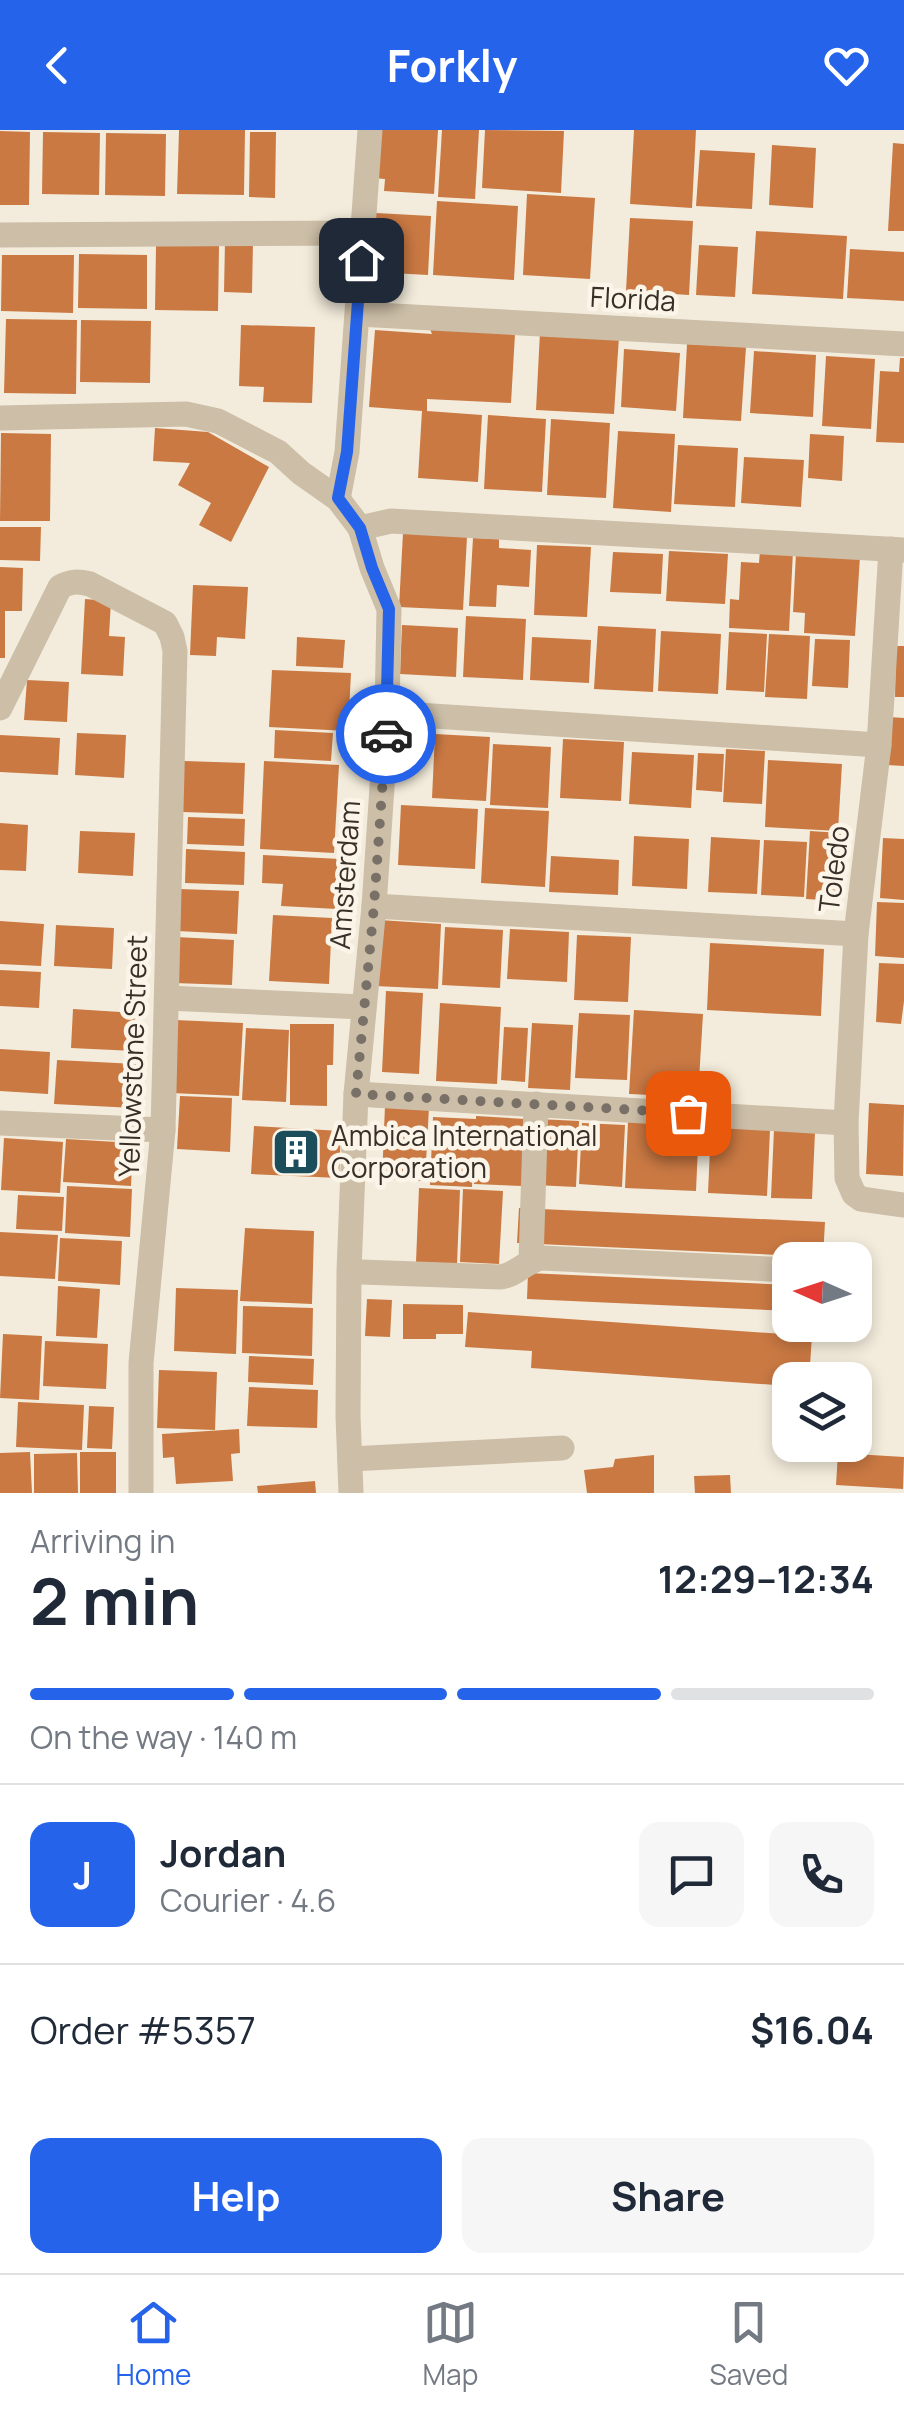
<!DOCTYPE html>
<meta charset="utf-8">
<style>
:root{--surface:#fff;--page:#f6f6f7;--text:#1f2937;--muted:#747a83;--line:#e0e1e3;--accent:#2563eb}
body{margin:0;font-family:Manrope,sans-serif;background:var(--page);color:var(--text);height:100vh;display:flex;flex-direction:column;font-size:38px;white-space:nowrap}
*{box-sizing:border-box;margin:0}
p{font-size:32px;color:var(--muted)}
.icon{flex:none;width:55px;height:55px;fill:none;stroke:currentColor;stroke-width:2;stroke-linecap:round;stroke-linejoin:round}
.map{position:relative;height:1363px;overflow:hidden}
.side{display:flex;flex-direction:column;background:var(--surface);flex:1}
.side>*{flex:none}
.needle{width:65px;rotate:273deg}
.tools{position:absolute;left:772px;top:1112px;display:grid;gap:20px}
.tools a{display:grid;place-items:center;width:100px;height:100px;border-radius:20px;background:var(--surface);box-shadow:0 5px 15px #0003;font-size:50px}
.pin{position:absolute;display:grid;place-items:center;width:85px;height:85px;color:#fff;margin:-42px;border-radius:20px;box-shadow:0 5px 15px #0006}
.courier{position:absolute;display:grid;place-items:center;width:100px;height:100px;margin:-50px;border:8px solid #2563eb;border-radius:50%;background:#fff;color:#222;box-shadow:0 2px 12px #0007}
.overview em{font-style:normal;font-weight:700}
.overview div{display:flex;flex-direction:column-reverse}
.overview{display:flex;align-items:center;justify-content:space-between;height:170px;padding:0 30px}
h1{font-size:65px;font-weight:700;line-height:75px}
.bar{display:grid;grid-template-columns:repeat(4,1fr);gap:15px 10px;align-content:center;height:120px;padding:0 30px}
.bar i{height:12px;border-radius:8px;background:var(--line)}
.bar .active{background:var(--accent)}
.bar p{grid-column:span 4}
.line{display:flex;align-items:center;gap:25px;padding:0 30px;border-top:2px solid var(--line)}
.line div{flex:1}
.round{display:grid;place-items:center;flex:none;width:105px;height:105px;border-radius:20px;background:var(--page)}
.primary-button{display:flex;gap:20px;margin-top:auto;padding:20px 30px}
.primary-button a{flex:1;height:115px;border-radius:20px;background:var(--accent);color:#fff;font-size:40px;font-weight:700;line-height:115px;text-align:center}
.primary-button a+a{background:var(--page);color:var(--text)}
header{display:flex;justify-content:space-between;align-items:center;height:130px;padding:0 30px;background:var(--accent);color:#fff;font-size:45px;font-weight:700}
.menu{display:flex;justify-content:space-around;align-items:center;height:140px;border-top:2px solid var(--line);background:var(--surface);font-size:28px;color:var(--muted)}
.menu a{display:grid;justify-items:center;gap:5px}
.menu .active{color:var(--accent)}
.map>svg:first-child{display:block}
</style>
<header><svg class="icon" aria-label="back" viewBox="0 0 24 24"><path d="M15 5l-7 7 7 7"/></svg>Forkly<svg class="icon" aria-label="heart" viewBox="0 0 24 24"><path d="M12 20l-8-8c-3-5 5-10 8-4 3-6 11-1 8 4z"/></svg></header>
<div class="map">
<svg width="904" height="1363" viewBox="0 0 904 1363">
<rect width="100%" height="100%" fill="#f3ecdc"/>
<!-- building -->
<g fill="#ca7943">
<path d="M179,0H245L244,65L177,64Z"/>
<path d="M376,0H438L434,64L384,61L385,49L373,48Z"/>
<path d="M442,0H479L475,69L438,67Z"/>
<path d="M485,0L564,1L561,63L482,58Z"/>
<path d="M634,0H696L692,78L630,74Z"/>
<path d="M0,1L30,2L29,75H0Z"/>
<path d="M43,2L100,3L99,65L42,64Z"/>
<path d="M250,2H276L275,68L249,67Z"/>
<path d="M106,3L166,4L165,66L105,65Z"/>
<path d="M893,13L904,14V101H888Z"/>
<path d="M772,15L816,18L813,78L769,75Z"/>
<path d="M700,20L755,23L752,79L696,76Z"/>
<path d="M527,64L595,68L590,149L523,145Z"/>
<path d="M437,71L518,76L514,150L433,145Z"/>
<path d="M376,83L431,86L428,145L373,142Z"/>
<path d="M630,88L693,91L689,165L626,161Z"/>
<path d="M756,101L847,106L843,169L752,164Z"/>
<path d="M225,111H253L252,163L224,162Z"/>
<path d="M699,115L738,117L735,167L696,165Z"/>
<path d="M156,116H219L218,181L155,180Z"/>
<path d="M850,119L904,122V171L847,168Z"/>
<path d="M79,124L147,125V179L78,178Z"/>
<path d="M2,125H74L73,183L1,181Z"/>
<path d="M6,189L77,190L76,264L4,263Z"/>
<path d="M81,190L151,191L150,253L80,252Z"/>
<path d="M241,195L315,197L312,273L263,272L264,257L239,256Z"/>
<path d="M430,199L515,204L511,273L427,269V281L482,285L478,352L418,348L422,281L369,277L375,200L432,204Z"/>
<path d="M540,202L619,206L614,284L536,280Z"/>
<path d="M687,214L746,217L741,291L683,288Z"/>
<path d="M624,219L680,223L676,281L621,277Z"/>
<path d="M754,221L816,225L813,287L750,283Z"/>
<path d="M826,226L875,229L871,299L822,296Z"/>
<path d="M900,228H904V313L876,312L880,241L899,242Z"/>
<path d="M488,285L546,289L542,362L484,359Z"/>
<path d="M551,289L610,293L606,368L547,365Z"/>
<path d="M155,298L208,302L269,337L231,412L199,395L211,373L178,355L190,333L153,331Z"/>
<path d="M618,301L675,304L671,382L613,378Z"/>
<path d="M1,303L51,304L50,391H0Z"/>
<path d="M810,304L844,306L842,351L808,348Z"/>
<path d="M678,315L738,318L735,377L674,374Z"/>
<path d="M744,327L804,330L801,377L741,373Z"/>
<path d="M0,397H41L40,431L0,430Z"/>
<path d="M403,403L467,407L463,480L399,477Z"/>
<path d="M473,408L499,409V418L531,420L529,457L497,455L496,477L469,476Z"/>
<path d="M537,415L591,417L587,487L534,485Z"/>
<path d="M760,420L793,421L789,501L729,498L730,469L739,470L741,432L759,433Z"/>
<path d="M669,421L728,424L725,474L666,471Z"/>
<path d="M613,422L663,424L661,464L610,462Z"/>
<path d="M796,423L860,426L855,506L804,503L805,483L793,482Z"/>
<path d="M0,437L23,438L22,481H5V528H0Z"/>
<path d="M193,455L248,457L245,509L217,507L216,526L190,525Z"/>
<path d="M85,469L111,471L109,506L125,507L123,546L81,544Z"/>
<path d="M466,486L526,489L523,550L463,547Z"/>
<path d="M402,495L458,498L456,547L400,544Z"/>
<path d="M598,496L656,499L653,562L594,559Z"/>
<path d="M661,501L721,504L718,564L658,561Z"/>
<path d="M729,502L767,504L764,562L726,560Z"/>
<path d="M769,504L810,506L807,569L765,567Z"/>
<path d="M297,507L345,510L343,538L296,536Z"/>
<path d="M532,507L591,510L589,553L530,550Z"/>
<path d="M815,509L850,510L848,558L812,556Z"/>
<path d="M896,516H904V567H895Z"/>
<path d="M272,540L351,543L348,601L269,597Z"/>
<path d="M27,550L69,552L67,592L24,590Z"/>
<path d="M889,587L904,588V636L887,635Z"/>
<path d="M275,600L333,603L331,631L274,628Z"/>
<path d="M77,603L126,605L124,648L75,645Z"/>
<path d="M435,604L490,607L486,671L432,668Z"/>
<path d="M0,605L60,608L58,645L0,642Z"/>
<path d="M563,609L624,612L621,671L560,668Z"/>
<path d="M493,614L551,617L548,678L490,675Z"/>
<path d="M726,619L765,621L762,674L723,672Z"/>
<path d="M632,622L694,625L691,678L629,674Z"/>
<path d="M698,623L724,624L722,662L696,660Z"/>
<path d="M768,630L842,634L838,701L765,697Z"/>
<path d="M184,631L245,633L243,684L182,682Z"/>
<path d="M264,631L339,635L334,723L260,719Z"/>
<path d="M401,675L478,679L475,739L398,735Z"/>
<path d="M485,678L549,681L545,757L481,753Z"/>
<path d="M188,687L245,689L244,716L187,714Z"/>
<path d="M0,693L28,695L26,741L0,740Z"/>
<path d="M80,701L135,703L133,746L78,743Z"/>
<path d="M810,701L841,703L837,771L806,769Z"/>
<path d="M634,706L689,709L687,759L632,756Z"/>
<path d="M711,707L760,710L757,764L708,762Z"/>
<path d="M883,708L904,709V770L880,768Z"/>
<path d="M764,710L807,712L804,767L761,765Z"/>
<path d="M186,719L245,722L244,755L185,753Z"/>
<path d="M263,725L340,729L337,779L281,776L283,754L262,753Z"/>
<path d="M551,726L619,730L618,765L549,762Z"/>
<path d="M179,759L239,761L237,804L177,801Z"/>
<path d="M877,772L904,773V828L875,826Z"/>
<path d="M273,785L332,788L329,854L269,851Z"/>
<path d="M379,790L441,794L438,859L375,856Z"/>
<path d="M0,791L44,794L41,836L0,834Z"/>
<path d="M56,795L114,798L112,839L54,836Z"/>
<path d="M445,797L503,800L500,858L442,855Z"/>
<path d="M510,799L569,802L567,852L507,849Z"/>
<path d="M577,805L631,807L628,872L574,870Z"/>
<path d="M176,807L234,810L232,855L174,853Z"/>
<path d="M710,813L824,819L821,886L707,880Z"/>
<path d="M879,833L904,834V871L901,894L876,892Z"/>
<path d="M0,840L41,842L39,878L0,876Z"/>
<path d="M386,861L423,863L419,944L382,942Z"/>
<path d="M440,873L501,877L497,954L436,951Z"/>
<path d="M73,879L136,883L134,921L71,918Z"/>
<path d="M634,880L703,884L698,967L629,964Z"/>
<path d="M579,883L630,885L627,950L575,948Z"/>
<path d="M175,890L243,893L239,966L171,963Z"/>
<path d="M532,893L573,895L570,960L528,958Z"/>
<path d="M290,894H334L333,935H327V976L290,975Z"/>
<path d="M504,897L528,898L525,952L501,950Z"/>
<path d="M246,898L289,900L286,972L242,970Z"/>
<path d="M0,919L50,922L48,964L0,961Z"/>
<path d="M57,930L136,934L134,978L54,974Z"/>
<path d="M180,966L232,968L230,1022L177,1019Z"/>
<path d="M869,973L904,975L903,1046L866,1044Z"/>
<path d="M385,975L429,977L425,1051L382,1049Z"/>
<path d="M476,986L525,989L523,1056L474,1054L473,1027L472,1057L430,1055L433,987L476,989Z"/>
<path d="M538,989L579,991L576,1057L535,1055Z"/>
<path d="M628,991L699,994L696,1061L625,1058Z"/>
<path d="M582,993L625,995L622,1057L579,1054Z"/>
<path d="M254,996L341,1001L339,1048L251,1044Z"/>
<path d="M711,997L770,1000L767,1066L708,1063Z"/>
<path d="M774,999L815,1002L812,1069L771,1068Z"/>
<path d="M4,1008L63,1012L60,1063L1,1060Z"/>
<path d="M66,1009L133,1013L131,1056L63,1052Z"/>
<path d="M67,1056L132,1059L130,1107L65,1103Z"/>
<path d="M419,1058L460,1060L457,1134L416,1132Z"/>
<path d="M463,1059L503,1061L499,1134L460,1132Z"/>
<path d="M18,1065L64,1067L62,1101L16,1099Z"/>
<path d="M519,1078L825,1092L823,1127L517,1113Z"/>
<path d="M245,1098L314,1101L312,1174L240,1171Z"/>
<path d="M0,1102L58,1105L55,1149L0,1146Z"/>
<path d="M60,1108L122,1111L120,1155L58,1151Z"/>
<path d="M528,1143L790,1155V1181L527,1169Z"/>
<path d="M58,1156L100,1159L97,1208L56,1206Z"/>
<path d="M176,1158L238,1160L236,1224L174,1221Z"/>
<path d="M367,1169L392,1170L390,1207L365,1206Z"/>
<path d="M403,1174L463,1175V1204H436V1209H403Z"/>
<path d="M243,1176L313,1178L312,1226L242,1223Z"/>
<path d="M468,1182L812,1206L809,1250H790V1256L531,1238L532,1221L465,1217Z"/>
<path d="M3,1204L42,1206L39,1270L0,1268Z"/>
<path d="M45,1211L108,1214L106,1259L43,1256Z"/>
<path d="M249,1226L314,1229L313,1255L248,1252Z"/>
<path d="M159,1240L217,1242L215,1300L157,1298Z"/>
<path d="M249,1257L318,1260L317,1298L247,1296Z"/>
<path d="M18,1272L84,1275L82,1320L16,1317Z"/>
<path d="M89,1276L114,1277L112,1319L87,1318Z"/>
<path d="M239,1299L240,1323L231,1324L233,1351L176,1354L174,1327L163,1328L162,1304Z"/>
<path d="M30,1322L32,1363H0V1323Z"/>
<rect x="80" y="1322" width="36" height="41"/>
<path d="M77,1323L78,1363H34V1324Z"/>
<path d="M838,1323L904,1327L903,1359L836,1355Z"/>
<path d="M654,1325V1363H587L584,1340L613,1337L615,1329Z"/>
<path d="M730,1345L731,1363H695L694,1346Z"/>
<path d="M315,1351L316,1363H258L257,1356Z"/>
</g>
<g fill="none" stroke-linecap="round" stroke-linejoin="round">
<!-- street -->
<g stroke="#ccbea7" stroke-width="25">
<path d="M0,105L363,103"/>
<path d="M358,184L904,214"/>
<path d="M0,288L186,284L218,291L278,322L301,343L338,369L360,398L372,438L389,479L387,583L374,776L356,964L349,1141L348,1286L351,1363"/>
<path d="M338,369L347,322L370,0"/>
<path d="M360,398L391,391L904,420"/>
<path d="M891,419L879,615L856,804L846,993L847,1048L854,1064L861,1069L904,1075"/>
<path d="M0,578L60,457C71,451 78,451 90,454L165,493L172,507L175,521L163,1000L141,1233V1363"/>
<path d="M387,583L879,615"/>
<path d="M374,776L856,804"/>
<path d="M167,868L363,877"/>
<path d="M356,964L846,993"/>
<path d="M0,993L163,1000"/>
<path d="M531,1131L536,974"/>
<path d="M361,1142L500,1147C517,1145 525,1131 542,1128L790,1140"/>
<path d="M350,1329L562,1318"/>
</g>
</g>
<g fill="none" stroke-linecap="round" stroke-linejoin="round">
<!-- done -->
<path stroke="#797167" stroke-width="10" stroke-dasharray="0 18" d="M386,604L374,776L356,964L688,983"/>
<!-- route -->
<path stroke="#2563eb" stroke-width="12" d="M361,130L347,322L338,368L360,398L372,438L389,479L386,604"/>
</g>
<!-- icons -->
<defs>
<g id="building-square" transform="scale(2.5)"><rect x="-9" y="-9" width="18" height="18" rx="4" fill="#1c4d5b" stroke="#faf5e8"/><path d="M-4-6H4V6H1V3H-1V6H-4ZM-2.5-4.3h1.7v1.8h-1.7ZM.8-4.3h1.7v1.8H.8ZM-2.5-1h1.7V.8h-1.7ZM.8-1h1.7V.8H.8Z" fill="#fff"/></g>
</defs>
<g fill-rule="evenodd">
<use href="#building-square" x="296" y="1022"/>
</g>
<g text-anchor="middle" stroke-width="9" stroke-linejoin="round" paint-order="stroke">
<!-- street labels -->
<g font-size="28" fill="#382f28" stroke="#faf5e8">
<text transform="translate(633 169) rotate(3)" y="10">Florida</text>
<text transform="translate(834 739) rotate(-83)" y="10">Toledo</text>
<text transform="translate(345 745) rotate(-86)" y="10">Amsterdam</text>
<text transform="translate(133 926) rotate(-88)" y="10">Yellowstone Street</text>
</g>
<!-- poi labels -->
<g font-size="28" fill="#382f28" stroke="#faf5e8" text-anchor="start">
<text x="331" y="1016">Ambica International<tspan x="331" dy="32">Corporation</tspan></text>
</g>
</g>
</svg>
<div class="tools">
<a><svg class="needle" viewBox="-14 -14 28 28"><path d="M0-13l5 13h-10z" fill="#e53935"/><path d="M0 13l5-13h-10z" fill="#747a83"/></svg></a>
<a><svg class="icon" aria-label="layers" viewBox="0 0 24 24"><path d="M12 4l9 5-9 5-9-5zM3 14l9 5 9-5"/></svg></a>
</div>
<div class="pin" style="left:688px;top:983px;background:#ea580c"><svg class="icon" aria-label="bag" viewBox="0 0 24 24"><path d="M5 8h14l-1 12H6zM9 8a3 3 0 0 1 6 0"/></svg></div>
<div class="pin" style="left:361px;top:130px;background:#1f2937"><svg class="icon" aria-label="home" viewBox="0 0 24 24"><path d="M3 11l9-7 9 7M6 9v11h12V9"/></svg></div>
<div class="courier" style="left:386px;top:604px"><svg class="icon" aria-label="car" viewBox="0 0 24 24"><path d="M5 17H2v-5l4-1 3-4h7l3 4 3 1v5h-3M9 17h6M6 11h13"/><circle cx="7" cy="17" r="2"/><circle cx="17" cy="17" r="2"/></svg></div>
</div>
<section class="side">
<div class="overview"><div><h1>2 min</h1><p>Arriving in</p></div><em>12:29–12:34</em></div>
<div class="bar"><i class="active"></i><i class="active"></i><i class="active"></i><i></i><p>On the way · 140 m</p></div>
<div class="line" style="height:180px"><b class="round" style="background:var(--accent);color:#fff">J</b><div><b>Jordan</b><p>Courier · 4.6</p></div><a class="round"><svg class="icon" aria-label="chat" viewBox="0 0 24 24"><path d="M4 5h16v11H9l-5 4z"/></svg></a><a class="round"><svg class="icon" aria-label="phone" viewBox="0 0 24 24"><path d="M5 4h4l2 5-3 2q2 4 5 5l2-3 5 2v4C11 20 4 13 5 4z"/></svg></a></div>
<div class="line" style="height:130px"><div>Order #5357</div><b>$16.04</b></div>
<div class="primary-button"><a>Help</a><a>Share</a></div>
</section>
<nav class="menu">
<a class="active"><svg class="icon" aria-label="home" viewBox="0 0 24 24"><path d="M3 11l9-7 9 7M6 9v11h12V9"/></svg>Home</a>
<a><svg class="icon" aria-label="map" viewBox="0 0 24 24"><path d="M3 6l6-2 6 2 6-2v14l-6 2-6-2-6 2zM9 4v14M15 6v14"/></svg>Map</a>
<a><svg class="icon" aria-label="saved" viewBox="0 0 24 24"><path d="M7 4h10v16l-5-4-5 4z"/></svg>Saved</a>
</nav>
